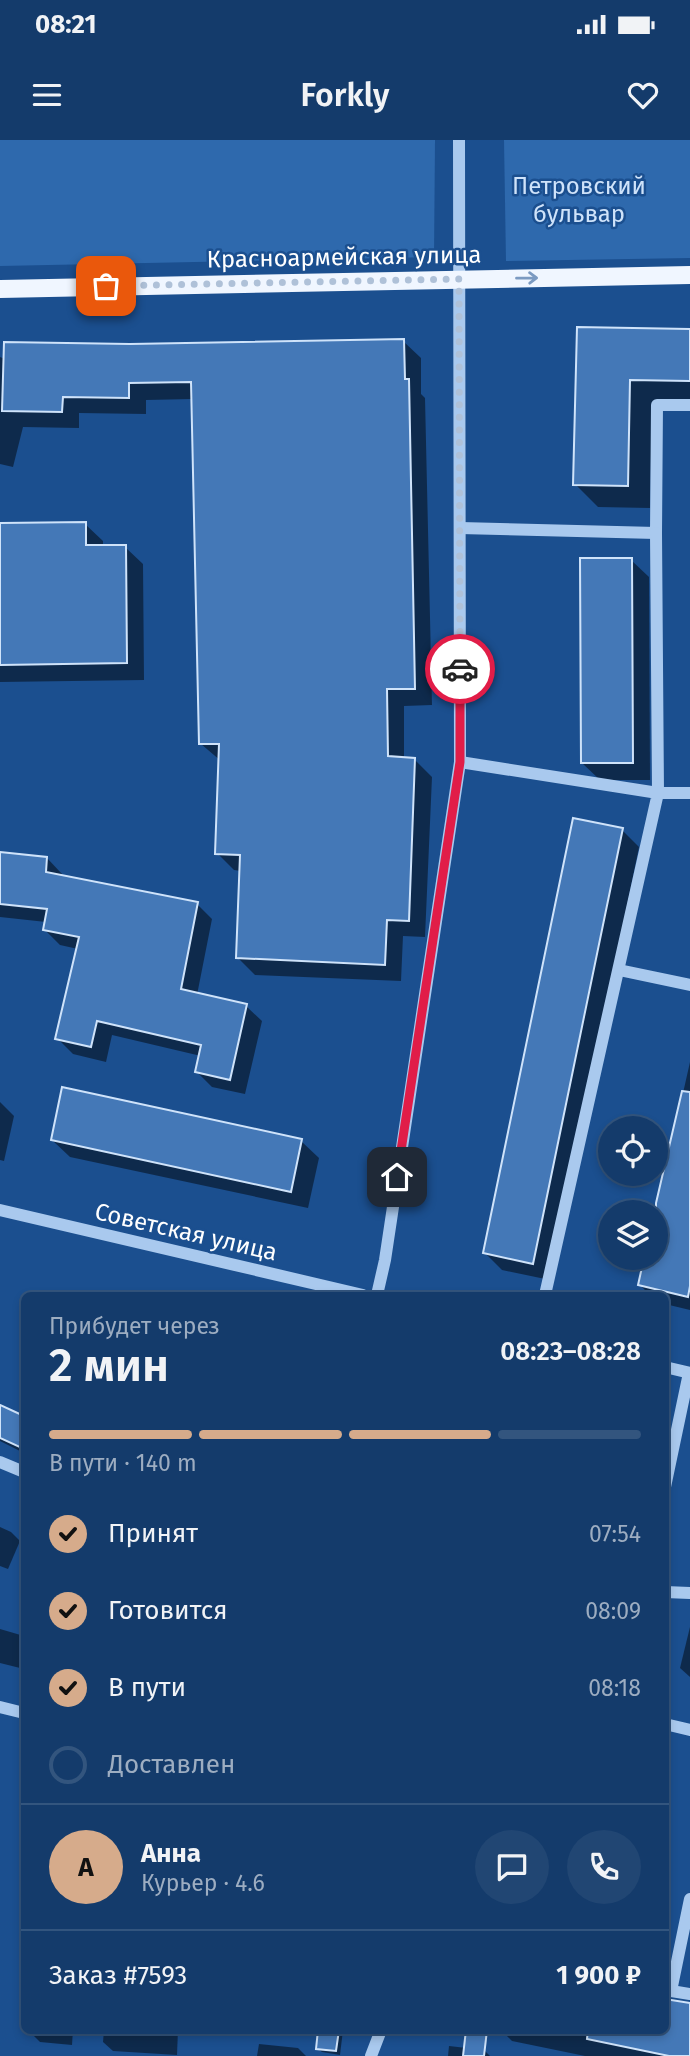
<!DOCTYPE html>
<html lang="ru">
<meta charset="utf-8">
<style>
:root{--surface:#143b6b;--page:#214673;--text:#f1f3f6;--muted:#9dadc1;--line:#33557e;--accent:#d6ab8b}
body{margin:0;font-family:"Fira Sans",sans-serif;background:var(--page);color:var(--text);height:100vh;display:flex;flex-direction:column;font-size:26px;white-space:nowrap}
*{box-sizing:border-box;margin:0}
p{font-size:23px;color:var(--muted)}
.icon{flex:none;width:38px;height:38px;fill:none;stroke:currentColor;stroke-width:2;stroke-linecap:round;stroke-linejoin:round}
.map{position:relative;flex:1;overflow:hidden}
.drawer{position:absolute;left:21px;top:1152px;width:648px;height:742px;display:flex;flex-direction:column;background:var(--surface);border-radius:10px;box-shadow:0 4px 10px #0003,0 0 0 2px var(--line)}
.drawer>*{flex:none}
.controls{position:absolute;left:598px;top:976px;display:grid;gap:14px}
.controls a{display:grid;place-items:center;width:70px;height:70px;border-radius:50%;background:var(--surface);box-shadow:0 4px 10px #0003,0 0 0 2px var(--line);font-size:35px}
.pin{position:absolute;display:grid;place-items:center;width:60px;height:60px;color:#fff;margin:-30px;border-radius:14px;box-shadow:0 4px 10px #0006}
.courier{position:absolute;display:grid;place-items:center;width:70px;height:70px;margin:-35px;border:5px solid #e11d48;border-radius:50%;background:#fff;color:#222;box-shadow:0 2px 9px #0007}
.overview em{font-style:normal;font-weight:600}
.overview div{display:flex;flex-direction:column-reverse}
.overview{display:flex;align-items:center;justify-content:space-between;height:119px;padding:0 28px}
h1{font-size:46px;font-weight:600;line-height:52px}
.bar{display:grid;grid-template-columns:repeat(4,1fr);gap:10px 7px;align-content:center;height:84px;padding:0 28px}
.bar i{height:9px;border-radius:5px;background:var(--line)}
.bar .current{background:var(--accent)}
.bar p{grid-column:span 4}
.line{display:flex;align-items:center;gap:18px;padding:0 28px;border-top:2px solid var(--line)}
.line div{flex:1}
.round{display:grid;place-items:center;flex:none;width:74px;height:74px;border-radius:37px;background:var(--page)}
ol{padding:0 28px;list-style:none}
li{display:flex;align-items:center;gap:21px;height:77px}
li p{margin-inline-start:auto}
li .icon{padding:7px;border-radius:50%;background:var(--accent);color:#111;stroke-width:4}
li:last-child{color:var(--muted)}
li i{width:38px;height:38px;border:4px solid var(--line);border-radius:50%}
.status{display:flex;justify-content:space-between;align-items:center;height:49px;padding:0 35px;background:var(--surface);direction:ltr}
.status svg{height:19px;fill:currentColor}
header{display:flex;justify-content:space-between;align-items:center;height:91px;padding:0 28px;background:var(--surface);font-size:32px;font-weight:600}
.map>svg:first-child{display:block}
</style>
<div class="status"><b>08:21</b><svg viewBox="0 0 49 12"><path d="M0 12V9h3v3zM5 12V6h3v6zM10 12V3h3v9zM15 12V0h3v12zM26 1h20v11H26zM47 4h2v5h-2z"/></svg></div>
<header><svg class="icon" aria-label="menu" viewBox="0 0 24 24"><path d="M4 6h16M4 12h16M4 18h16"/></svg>Forkly<svg class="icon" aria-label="heart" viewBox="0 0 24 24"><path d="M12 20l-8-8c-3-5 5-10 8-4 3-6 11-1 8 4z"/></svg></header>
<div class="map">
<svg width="690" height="1916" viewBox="0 0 690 1916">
<rect width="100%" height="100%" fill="#1b4f8f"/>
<!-- green -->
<g fill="#2e69ad">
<path d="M0,0H435L434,117L0,126Z"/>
<path d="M504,0H690V118L506,121Z"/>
</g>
<!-- shadow -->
<g fill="#0007">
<path d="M578,189L690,191V263L652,262L650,368L598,367L575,344Z"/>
<path d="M403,201L421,218V254L425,258L432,565L404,566V619H414L432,637L425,797L403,796L401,841L255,835L238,818L241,731L234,730L217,713L221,621L201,604L194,259L146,260V274L79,273V288L23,287L13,327L0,324V217L5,219L130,206Z"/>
<path d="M85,384L103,401V407H125L143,424L144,540L0,542V385Z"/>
<path d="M631,420L649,437L650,640H600L582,623Z"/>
<path d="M622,690L639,707L550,1140L502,1130L485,1113Z"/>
<path d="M0,714L47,718L62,734V737L197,764L212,779L197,855L246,866L262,881L245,954L212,947L197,932L201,916L112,895L106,922L73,914L57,898L78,809L60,805L45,790L46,782L0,777Z"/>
<path d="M690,922V1170L665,1164V1155H650L640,1145L656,1118V1073Z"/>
<path d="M0,962L14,976L4,1021L0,1020Z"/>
<path d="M52,1000L301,1001L319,1018L308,1068L70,1017Z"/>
<path d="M0,1266L24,1277V1313L0,1301Z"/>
<path d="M0,1387L11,1392L20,1401L8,1429L0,1426Z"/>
<path d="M690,1487V1537L680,1528Z"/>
<path d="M0,1489L24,1496V1529L0,1523Z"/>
<path d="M665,1860L690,1865V1916H585L512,1901L501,1890H665Z"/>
<path d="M31,1890H73L72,1905L40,1902L31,1893Z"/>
<path d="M104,1890H178L177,1915L113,1911L103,1902Z"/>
<path d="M320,1890H343L340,1915L322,1912L317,1908Z"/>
<path d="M259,1904L298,1908L306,1916H257Z"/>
<path d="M449,1906L484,1910L490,1916H448Z"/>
</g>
<!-- building -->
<g fill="#4478b7" stroke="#cfe3fa" stroke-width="2">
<path d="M577,187L690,189V241L630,240L628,346L573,345Z"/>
<path d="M404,199L405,239H409L415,549H387L388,616L415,618L409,781L387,780L385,825L236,818L240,715L215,714L219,604H199L191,242L129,243V258L63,257L62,272L2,271L4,202L130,204Z"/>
<path d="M86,382V405H126L127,523L0,525V383Z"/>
<path d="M580,418H632L633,623H581Z"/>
<path d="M573,678L623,688L533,1124L483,1113Z"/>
<path d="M0,712L47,717L46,732L198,762L181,849L247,864L230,940L195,932L201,905L97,881L91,907L55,899L79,797L43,790L47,769L0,764Z"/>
<path d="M62,947L302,999L291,1052L51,1000Z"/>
<path d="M682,951L690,952V1146L688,1157L638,1145L644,1118H656V1063Z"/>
<path d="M0,1265L24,1276V1309L0,1298Z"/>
<path d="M665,1859L690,1863V1916H669L587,1899L588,1890H665Z"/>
<path d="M318,1890H339L336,1911L316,1909Z"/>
<path d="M466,1890H487L484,1916H463Z"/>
</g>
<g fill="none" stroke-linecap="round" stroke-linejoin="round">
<!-- minor -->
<g stroke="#a9c9ee" stroke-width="12">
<path d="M460,388L656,393L657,265H690"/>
<path d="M656,393L658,653H690"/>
<path d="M460,622L658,653L545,1155"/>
<path d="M619,830L690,845"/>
<path d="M0,1070L363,1155"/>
<path d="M377,1155L385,1120L460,622L459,0"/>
<path d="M665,1227L690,1233"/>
<path d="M0,1322L24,1332"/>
<path d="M665,1347L689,1233"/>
<path d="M665,1452L690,1453"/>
<path d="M0,1567L24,1573"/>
<path d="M665,1584L690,1590"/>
<path d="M665,1850L690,1854"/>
<path d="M671,1851L690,1759"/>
<path d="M371,1916L381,1890"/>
</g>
<!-- major -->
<path stroke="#f0f6ff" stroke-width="18" d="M0,149L690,135"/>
</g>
<!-- one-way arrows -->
<defs><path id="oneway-shaft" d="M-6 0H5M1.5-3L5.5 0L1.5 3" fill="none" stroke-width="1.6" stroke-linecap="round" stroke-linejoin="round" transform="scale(1.75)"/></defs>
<use stroke="#7b9ac1" href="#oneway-shaft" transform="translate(527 138) rotate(-1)"/>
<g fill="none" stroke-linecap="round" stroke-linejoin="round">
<!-- done -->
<path stroke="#afc1d8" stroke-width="7" stroke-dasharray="0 12.6" d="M106,146L459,139L460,529"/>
<!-- route -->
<path stroke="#e11d48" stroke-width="9" d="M397,1037L460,622V529"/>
</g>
<g text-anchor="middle" stroke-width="5" stroke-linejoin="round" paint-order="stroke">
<!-- park labels -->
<g font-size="24" fill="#cfe3fa" stroke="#1b4f8f">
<text x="579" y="54">Петровский<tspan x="579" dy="28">бульвар</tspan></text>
</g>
<!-- street labels -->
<g font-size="24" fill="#fff" stroke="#1b4f8f">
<text transform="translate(344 117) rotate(-1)" y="8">Красноармейская улица</text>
<text transform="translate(186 1092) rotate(13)" y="8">Советская улица</text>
</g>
</g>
</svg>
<div class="controls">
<a><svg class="icon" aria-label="locate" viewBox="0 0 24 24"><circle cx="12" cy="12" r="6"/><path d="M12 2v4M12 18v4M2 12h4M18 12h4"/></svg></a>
<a><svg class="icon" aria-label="layers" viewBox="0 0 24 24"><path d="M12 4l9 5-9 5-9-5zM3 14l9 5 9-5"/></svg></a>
</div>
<div class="pin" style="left:106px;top:146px;background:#ea580c"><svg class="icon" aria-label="bag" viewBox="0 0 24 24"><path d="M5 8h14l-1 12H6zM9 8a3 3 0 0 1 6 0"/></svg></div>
<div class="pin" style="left:397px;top:1037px;background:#1f2937"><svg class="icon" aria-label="home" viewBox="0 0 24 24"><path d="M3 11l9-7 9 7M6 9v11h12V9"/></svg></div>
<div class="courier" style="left:460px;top:529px"><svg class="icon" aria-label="car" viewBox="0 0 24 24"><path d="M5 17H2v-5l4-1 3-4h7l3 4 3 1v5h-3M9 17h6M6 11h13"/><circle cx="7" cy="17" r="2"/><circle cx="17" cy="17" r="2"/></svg></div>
<section class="drawer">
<div class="overview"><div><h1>2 мин</h1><p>Прибудет через</p></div><em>08:23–08:28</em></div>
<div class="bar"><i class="current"></i><i class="current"></i><i class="current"></i><i></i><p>В пути · 140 m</p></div>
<ol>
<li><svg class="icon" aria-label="check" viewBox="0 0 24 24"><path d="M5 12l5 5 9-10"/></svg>Принят<p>07:54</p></li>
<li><svg class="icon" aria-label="check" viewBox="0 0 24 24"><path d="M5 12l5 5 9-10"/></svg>Готовится<p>08:09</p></li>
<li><svg class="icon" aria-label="check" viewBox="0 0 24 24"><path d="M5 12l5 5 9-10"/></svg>В пути<p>08:18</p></li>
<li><i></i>Доставлен</li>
</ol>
<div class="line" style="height:126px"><b class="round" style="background:var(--accent);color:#111">А</b><div><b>Анна</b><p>Курьер · 4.6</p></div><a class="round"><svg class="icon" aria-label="chat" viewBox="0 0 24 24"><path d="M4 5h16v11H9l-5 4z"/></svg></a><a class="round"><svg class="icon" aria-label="phone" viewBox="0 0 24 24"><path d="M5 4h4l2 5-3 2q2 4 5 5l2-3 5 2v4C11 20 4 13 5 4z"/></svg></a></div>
<div class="line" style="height:91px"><div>Заказ #7593</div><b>1 900 ₽</b></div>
</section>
</div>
